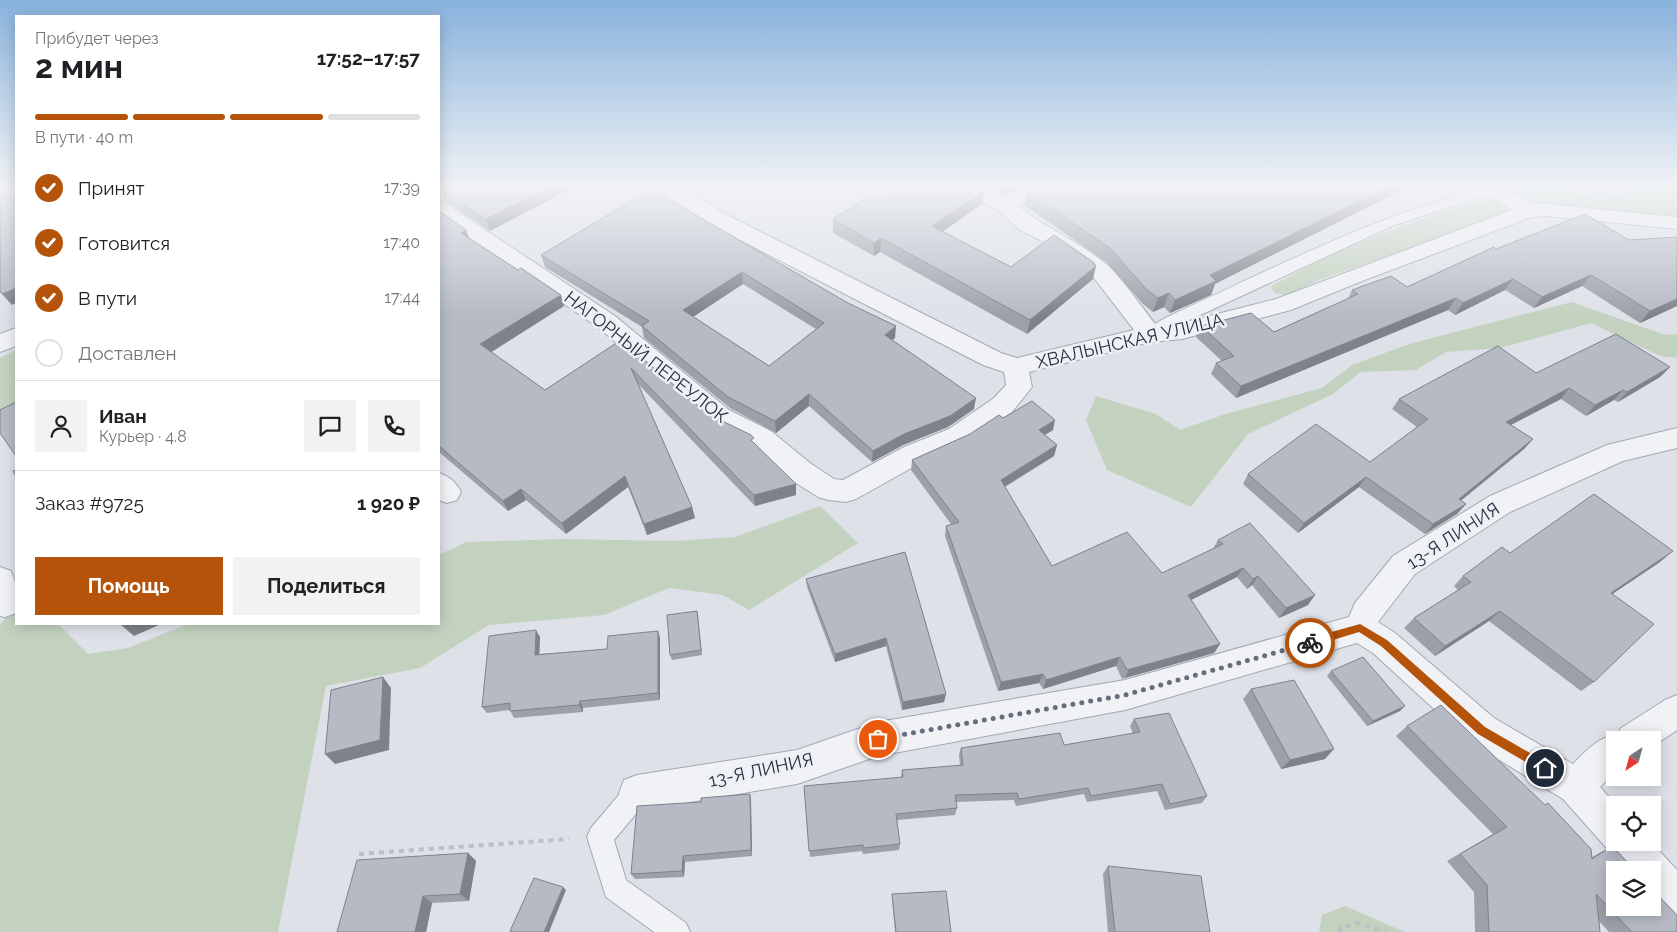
<!DOCTYPE html>
<html lang="ru">
<meta charset="utf-8">
<style>
:root{--surface:#fff;--page:#f2f2f2;--text:#202124;--muted:#757577;--line:#e0e0e0;--accent:#b45309}
body{margin:0;font-family:Raleway,sans-serif;background:var(--page);color:var(--text);height:100vh;display:flex;flex-direction:column;font-size:19px;white-space:nowrap}
*{box-sizing:border-box;margin:0}
p{font-size:16px;color:var(--muted)}
.icon{flex:none;width:28px;height:28px;fill:none;stroke:currentColor;stroke-width:2;stroke-linecap:round;stroke-linejoin:round}
.map{position:relative;flex:1;overflow:hidden}
.side{position:absolute;left:15px;top:15px;width:425px;height:610px;display:flex;flex-direction:column;background:var(--surface);border-radius:0px;box-shadow:0 2px 12px #0003}
.side>*{flex:none}
.needle{width:32px;rotate:216deg}
.tools{position:absolute;left:1606px;top:731px;display:grid;gap:10px}
.tools a{display:grid;place-items:center;width:55px;height:55px;border-radius:0px;background:var(--surface);box-shadow:0 2px 12px #0003;font-size:25px}
.pin{position:absolute;display:grid;place-items:center;width:42px;height:42px;color:#fff;margin:-21px;border:2px solid #fff;border-radius:50%;box-shadow:0 1px 5px #0007}
.courier{position:absolute;display:grid;place-items:center;width:50px;height:50px;margin:-25px;border:4px solid #b45309;border-radius:50%;background:#fff;color:#222;box-shadow:0 1px 6px #0007}
.overview em{font-style:normal;font-weight:700}
.overview div{display:flex;flex-direction:column-reverse}
.overview{display:flex;align-items:center;justify-content:space-between;height:85px;padding:0 20px}
h1{font-size:32px;font-weight:700;line-height:38px}
.bar{display:grid;grid-template-columns:repeat(4,1fr);gap:8px 5px;align-content:center;height:60px;padding:0 20px}
.bar i{height:6px;border-radius:4px;background:var(--line)}
.bar .current{background:var(--accent)}
.bar p{grid-column:span 4}
.line{display:flex;align-items:center;gap:12px;padding:0 20px;border-top:1px solid var(--line)}
.line div{flex:1}
.round{display:grid;place-items:center;flex:none;width:52px;height:52px;border-radius:0px;background:var(--page)}
ol{padding:0 20px;list-style:none}
li{display:flex;align-items:center;gap:15px;height:55px}
li p{margin-inline-start:auto}
li .icon{padding:5px;border-radius:50%;background:var(--accent);color:#fff;stroke-width:4}
li:last-child{color:var(--muted)}
li i{width:28px;height:28px;border:2px solid var(--line);border-radius:50%}
.cta{display:flex;gap:10px;margin-top:auto;padding:10px 20px}
.cta a{flex:1;height:58px;border-radius:0px;background:var(--accent);color:#fff;font-size:20px;font-weight:700;line-height:58px;text-align:center}
.cta a+a{background:var(--page);color:var(--text)}
.map>svg:first-child{display:block}
</style>
<div class="map">
<svg width="1677" height="932" viewBox="0 0 1677 932">
<rect width="100%" height="100%" fill="#dee1e8"/>
<!-- green -->
<g fill="#c3d2bf">
<path d="M1498,185H1560L1602,201L1644,185H1677V217C1619,208 1550,218 1498,185Z"/>
<path d="M1493,200L1506,208V215L1321,279L1288,296L1275,293L1270,287C1320,258 1375,235 1430,216C1451,209 1471,201 1493,200Z"/>
<path d="M1572,302L1665,335L1677,334V358L1660,356L1591,323L1500,348L1446,352L1416,370L1361,372L1333,394L1248,434L1191,507L1107,470L1086,420L1096,396L1156,414L1180,430L1225,414L1322,388L1352,365L1409,344Z"/>
<path d="M16,350V408L0,416V358Z"/>
<path d="M820,506L858,543L749,610L723,595L669,588L604,615L489,625L420,668L326,686L278,932H0V625L16,604V624H58L88,654L128,648L188,624H439V555L466,542L564,539L674,541L735,537Z"/>
<path d="M1345,906L1405,932H1319L1322,915Z"/>
</g>
<g fill="none" stroke-linecap="round" stroke-linejoin="round">
<!-- service casing -->
<g stroke="#a3a8b2" stroke-width="2">
<g id="service">
<path d="M1666,185H1677V191Z"/>
<path d="M1493,187L1498,188L1500,191L1498,194L1470,200L1392,226L1179,325C1168,331 1156,341 1144,338L1142,334L1144,330L1167,317C1273,269 1379,212 1493,187Z"/>
<path d="M637,781L646,784L649,793L646,802L614,840L626,880L686,923L690,932H654L606,897L587,837L591,828L628,784Z"/>
</g>
</g>
<!-- minor casing -->
<g stroke="#a3a8b2" stroke-width="2">
<g id="minor">
<path d="M652,185H677L725,214L1001,353L1017,358L1134,330L1091,274L1048,244L1020,230L997,209L955,189L952,185H979L1004,197L1030,185H1058L1055,189L1018,206C1045,228 1078,241 1105,263C1120,275 1143,309 1156,325L1182,323L1276,299L1512,210L1486,195L1479,185H1499L1533,204H1547L1677,217V229L1547,216L1532,217L1362,281L1291,310L1182,339L1150,342L1029,372L1032,387L1012,412L967,443L924,461L856,499L846,502L828,500L818,497L790,479L753,445L711,424L599,328L439,217V202L446,204L615,316L729,410L771,431L810,463L834,479L843,480L904,447L949,429L994,398L1006,385L1004,372L983,365L709,224Z"/>
<path d="M16,328V346L0,352V334Z"/>
<path d="M1677,428V448L1623,461L1510,512L1415,574L1378,622L1395,633L1494,718L1573,764C1584,753 1601,734 1617,736L1621,728L1665,700L1677,695V730L1652,747V740H1615V772L1600,787L1616,805L1615,842H1651L1677,870V916L1663,911L1652,899V870H1626L1563,799L1470,742L1373,653L1357,643L1125,710L878,756L797,784L637,811L624,806L619,793L624,780L637,775L797,750L878,722L1125,680L1349,617L1355,603L1393,556L1490,496L1607,445Z"/>
<path d="M439,473C450,477 456,482 461,492L457,500L447,503L439,500Z"/>
<path d="M0,567L11,571L16,585V613L5,617L0,616Z"/>
</g>
</g>
<!-- path -->
<g stroke="#bcbfc6" stroke-width="4" stroke-dasharray="5 5" stroke-linecap="butt">
<path d="M359,854L569,839"/>
<path d="M1339,932L1340,928L1357,923L1386,932"/>
</g>
<!-- service -->
<use href="#service" fill="#f1f2f6" fill-rule="evenodd"/>
<!-- minor -->
<use href="#minor" fill="#f1f2f6" fill-rule="evenodd"/>
</g>
<!-- wall -->
<g fill="#9ca0a9" fill-rule="evenodd">
<path d="M578,185L490,231L446,202L442,191Z"/>
<path d="M985,185H1025L1006,194Z"/>
<path d="M651,189L895,338L892,340L974,409L948,427L903,445L872,462L809,406L776,433L730,408L644,338L642,327L545,267L541,255ZM743,284L816,329L769,366L693,317Z"/>
<path d="M984,191L982,204L942,231L1011,267L1093,279L1027,334L880,252L874,256L833,233V219L880,200Z"/>
<path d="M1027,192L1215,284L1211,295L1170,313L1164,307L1153,312L1142,303L1106,262L1024,205Z"/>
<path d="M439,211L466,230L469,238L518,270L561,295L564,306L491,352L545,390L621,340L708,414L754,443L796,495L755,506L638,384L692,507L695,518L647,535L628,487L566,534L526,500L508,511L439,452Z"/>
<path d="M1677,237V306L1640,323L1582,286L1534,308L1505,290L1455,315L1448,310L1236,398L1211,374L1216,363L1222,361L1196,337L1201,326L1274,332L1348,299L1352,290L1407,287L1496,249L1629,240Z"/>
<path d="M1670,367L1660,377L1618,402L1614,400L1586,416L1561,399L1511,425L1533,439L1524,449L1461,501L1466,504L1457,514L1425,534L1359,487L1298,533L1243,484L1248,474L1370,462L1417,427L1392,409L1399,399L1536,373Z"/>
<path d="M1003,418L1053,430L1045,435L1057,445L1054,456L1005,487L1052,566L1162,573L1213,549L1218,540L1308,605L1279,618L1252,585L1247,589L1237,577L1191,600L1220,644L1214,653L1125,678L1122,679L1116,666L1043,689L1039,683L998,691L945,536L946,526L951,524L911,470L912,460L970,434Z"/>
<path d="M905,552L946,694L944,702L902,710L886,646L835,662L807,587L806,579Z"/>
<path d="M1510,553L1660,562L1612,594L1594,682L1581,691L1489,621L1435,656L1404,628L1414,618L1458,590L1454,586L1463,576Z"/>
<path d="M697,611L702,655L672,660L670,655Z"/>
<path d="M658,631L660,638V700L583,708V712L514,718L510,710L487,713L482,707L540,637L539,654L607,649Z"/>
<path d="M1331,671L1400,711L1367,726L1327,676Z"/>
<path d="M1251,689L1325,759L1281,769L1243,699Z"/>
<path d="M1134,719L1207,796L1202,803L1165,810L1157,791L1087,802L1084,794L1016,806L1014,800L956,802L957,808L955,815L897,820L900,844L899,850L863,854L862,851L810,857L804,786L901,778L902,770L960,766L959,755L961,748L1064,745L1133,734L1130,726Z"/>
<path d="M1407,726L1592,857L1612,846L1677,932H1609L1599,921L1600,932H1475L1474,892L1447,861L1493,834L1396,736Z"/>
<path d="M750,794L751,801L752,856L685,862L684,877L635,879L631,874L701,802Z"/>
<path d="M468,853L476,861L469,901L432,903L426,932H337Z"/>
<path d="M1108,866L1210,932H1108L1103,874Z"/>
<path d="M892,894L951,932H895L892,898Z"/>
</g>
<!-- shaded-wall -->
<g fill="#7f828a">
<path d="M553,185H578L490,231L486,219Z"/>
<path d="M1007,185H1025L1006,194Z"/>
<path d="M1392,185H1412L1215,284L1211,295L1170,313L1175,300L1210,275Z"/>
<path d="M984,191L982,204L931,240L932,226Z"/>
<path d="M466,230L470,241L461,233Z"/>
<path d="M881,238L880,252L874,256V243Z"/>
<path d="M1096,266L1093,279L1027,334L1030,320Z"/>
<path d="M742,272L743,284L685,322L683,310Z"/>
<path d="M1591,275L1582,286L1534,308L1542,297Z"/>
<path d="M1513,279L1505,290L1455,315L1463,303Z"/>
<path d="M16,288V303L12,305L2,294Z"/>
<path d="M1169,293L1164,307L1153,312L1158,298Z"/>
<path d="M561,295L564,306L485,356L480,344Z"/>
<path d="M1456,298L1448,310L1236,398L1241,386Z"/>
<path d="M1677,299V306L1640,323L1650,311Z"/>
<path d="M896,326L895,338L885,347V335Z"/>
<path d="M1670,367L1660,377L1618,402L1627,392Z"/>
<path d="M1569,388L1561,399L1497,432L1506,422Z"/>
<path d="M1623,390L1614,400L1586,416L1595,405Z"/>
<path d="M809,394V406L776,433L775,421Z"/>
<path d="M976,398L974,409L948,427L903,445L872,462L873,451L904,434Z"/>
<path d="M1055,420L1053,430L1036,440L1039,430Z"/>
<path d="M1533,439L1524,449L1450,509L1459,499Z"/>
<path d="M1057,445L1054,456L999,490L1001,480Z"/>
<path d="M625,476L628,487L566,534L562,523Z"/>
<path d="M1366,477L1359,487L1298,533L1304,523Z"/>
<path d="M796,484V495L755,506L754,495Z"/>
<path d="M521,489L526,500L508,511L503,501Z"/>
<path d="M1466,504L1457,514L1425,534L1433,524Z"/>
<path d="M692,507L695,518L647,535L644,524Z"/>
<path d="M1673,551L1660,562L1599,603L1611,593Z"/>
<path d="M1243,568L1237,577L1183,604L1188,595Z"/>
<path d="M1258,576L1252,585L1247,589L1253,579Z"/>
<path d="M1315,595L1308,605L1279,618L1286,608Z"/>
<path d="M697,611L698,617L702,655L701,650Z"/>
<path d="M1500,611L1489,621L1435,656L1445,646Z"/>
<path d="M124,624H161L134,636L121,625Z"/>
<path d="M536,630L540,637L539,662L535,655Z"/>
<path d="M658,631L660,638V700L658,693Z"/>
<path d="M886,638V646L835,662V654Z"/>
<path d="M1220,644L1214,653L1125,678L1129,669Z"/>
<path d="M1120,657L1116,666L1043,689L1046,680Z"/>
<path d="M1043,674L1039,683L998,691L1001,682Z"/>
<path d="M383,677L391,688L389,750L335,764L325,754Z"/>
<path d="M946,694L944,702L902,710L903,702Z"/>
<path d="M580,701L583,708V712L579,705Z"/>
<path d="M1405,706L1400,711L1367,726L1373,721Z"/>
<path d="M1334,749L1325,759L1281,769L1290,760Z"/>
<path d="M750,794L751,801L752,856L751,850Z"/>
<path d="M468,853L476,861L469,901L460,894Z"/>
<path d="M683,856L685,862L684,877L682,871Z"/>
<path d="M563,887L566,890L549,932H544Z"/>
<path d="M423,896L432,903L426,932H415Z"/>
</g>
<!-- building -->
<g fill="#b5bac5" stroke="#7f828a" fill-rule="evenodd">
<path d="M0,185H16V288L2,294L0,291Z"/>
<path d="M452,185H553L486,219L442,191Z"/>
<path d="M903,185H973L984,191L932,226L1011,267L1054,235L1093,262L1096,266L1030,320L881,238L874,243L833,219L871,195L880,200Z"/>
<path d="M1041,185H1392L1210,275L1216,281L1175,300L1169,293L1158,298L1146,289L1110,248L1027,192Z"/>
<path d="M651,189L848,303L896,326L885,335L976,398L950,416L904,434L873,451L809,394L775,421L728,397L642,326L649,321L541,255ZM742,272L824,323L769,366L683,310Z"/>
<path d="M439,211L466,230L461,233L518,270L521,268L561,295L480,344L545,390L621,340L708,414L751,435L754,438L751,440L796,484L754,495L631,368L692,507L644,524L625,476L562,523L521,489L503,501L439,446Z"/>
<path d="M1585,214L1629,240L1677,237V299L1650,311L1591,275L1542,297L1513,279L1463,303L1456,298L1241,386L1216,363L1234,356L1201,326L1251,313L1274,332L1358,294L1352,290L1391,276L1407,287L1494,247L1496,249Z"/>
<path d="M1616,334L1670,367L1627,392L1623,390L1595,405L1569,388L1506,422L1533,439L1459,499L1466,504L1433,524L1366,477L1304,523L1248,474L1316,424L1370,462L1428,419L1399,399L1498,346L1536,373Z"/>
<path d="M1032,401L1055,420L1039,430L1057,445L1001,480L1052,566L1127,532L1162,573L1223,544L1218,540L1250,523L1315,595L1286,608L1258,576L1253,579L1243,568L1188,595L1220,644L1127,670L1120,657L1046,680L1043,674L1001,682L946,526L959,522L912,460L970,434L999,415L1003,418Z"/>
<path d="M16,402V456L0,433V410Z"/>
<path d="M16,470V477L13,471Z"/>
<path d="M1594,494L1673,551L1611,593L1654,624L1594,682L1500,611L1445,646L1414,618L1471,582L1463,576L1502,547L1510,553Z"/>
<path d="M905,552L946,694L903,702L886,638L835,654L806,579Z"/>
<path d="M697,611L701,650L670,655L667,615Z"/>
<path d="M536,630L535,655L607,649L608,636L658,631V693L580,701L579,705L510,711V703L482,707L489,636Z"/>
<path d="M1363,657L1405,706L1373,721L1331,671Z"/>
<path d="M383,677L380,740L325,754L331,690Z"/>
<path d="M1294,680L1334,749L1290,760L1251,689Z"/>
<path d="M1441,705L1545,805L1548,803L1591,849L1592,859L1612,846L1635,870H1615V908H1652V889L1677,915V932H1632L1596,894L1600,932H1489L1487,885L1460,854L1507,827L1407,726Z"/>
<path d="M1169,713L1207,796L1170,804L1162,784L1091,796L1088,788L1019,799L1017,793L955,795L957,808L896,814L900,844L863,848V845L809,851L804,786L903,777L902,770L963,765L961,748L1060,733L1064,745L1140,732L1134,719Z"/>
<path d="M750,794L751,850L683,856L682,871L631,874L637,806L701,802V798Z"/>
<path d="M468,853L460,894L423,896L415,932H337L357,860Z"/>
<path d="M1108,866L1201,876L1210,932H1115Z"/>
<path d="M534,878L563,887L544,932H513L510,931Z"/>
<path d="M946,891L951,932H896L892,894Z"/>
</g>
<!-- sky -->
<linearGradient id="sky" x2="0" y2="1"><stop stop-color="#88b2dc"/><stop offset="0.59" stop-color="#f0f2f5"/><stop offset="1" stop-color="#f0f2f5" stop-opacity="0"/></linearGradient>
<rect width="1677" height="316" fill="url(#sky)"/>
<!-- route -->
<path fill="#b45309" d="M1360,624L1387,640L1485,727L1549,764V771H1541L1478,734L1381,646L1359,632L1310,647L1305,643L1310,638Z"/>
<g fill="none" stroke-linecap="round" stroke-linejoin="round">
<!-- done -->
<path stroke="#676d7a" stroke-width="5" stroke-dasharray="0 9" d="M878,739L1125,695L1310,643"/>
</g>
<g text-anchor="middle" stroke-width="5" stroke-linejoin="round" paint-order="stroke">
<!-- street labels -->
<g font-size="18" fill="#272f3f" stroke="#edf0f5">
<text transform="translate(1130 341) rotate(-13)" y="6">ХВАЛЫНСКАЯ УЛИЦА</text>
<text transform="translate(646 357) rotate(38)" y="6">НАГОРНЫЙ ПЕРЕУЛОК</text>
<text transform="translate(1453 536) rotate(-33)" y="6">13-Я ЛИНИЯ</text>
<text transform="translate(761 770) rotate(-12)" y="6">13-Я ЛИНИЯ</text>
</g>
</g>
</svg>
<div class="tools">
<a><svg class="needle" viewBox="-14 -14 28 28"><path d="M0-13l5 13h-10z" fill="#e53935"/><path d="M0 13l5-13h-10z" fill="#757577"/></svg></a>
<a><svg class="icon" aria-label="locate" viewBox="0 0 24 24"><circle cx="12" cy="12" r="6"/><path d="M12 2v4M12 18v4M2 12h4M18 12h4"/></svg></a>
<a><svg class="icon" aria-label="layers" viewBox="0 0 24 24"><path d="M12 4l9 5-9 5-9-5zM3 14l9 5 9-5"/></svg></a>
</div>
<div class="pin" style="left:878px;top:739px;background:#ea580c"><svg class="icon" aria-label="bag" viewBox="0 0 24 24"><path d="M5 8h14l-1 12H6zM9 8a3 3 0 0 1 6 0"/></svg></div>
<div class="pin" style="left:1545px;top:768px;background:#1f2937"><svg class="icon" aria-label="home" viewBox="0 0 24 24"><path d="M3 11l9-7 9 7M6 9v11h12V9"/></svg></div>
<div class="courier" style="left:1310px;top:643px"><svg class="icon" aria-label="bike" viewBox="0 0 24 24"><circle cx="6" cy="16" r="4"/><circle cx="18" cy="16" r="4"/><path d="M6 16l4-8h5l3 8M10 8l3 8H6M13 5h3"/></svg></div>
<section class="side">
<div class="overview"><div><h1>2 мин</h1><p>Прибудет через</p></div><em>17:52–17:57</em></div>
<div class="bar"><i class="current"></i><i class="current"></i><i class="current"></i><i></i><p>В пути · 40 m</p></div>
<ol>
<li><svg class="icon" aria-label="check" viewBox="0 0 24 24"><path d="M5 12l5 5 9-10"/></svg>Принят<p>17:39</p></li>
<li><svg class="icon" aria-label="check" viewBox="0 0 24 24"><path d="M5 12l5 5 9-10"/></svg>Готовится<p>17:40</p></li>
<li><svg class="icon" aria-label="check" viewBox="0 0 24 24"><path d="M5 12l5 5 9-10"/></svg>В пути<p>17:44</p></li>
<li><i></i>Доставлен</li>
</ol>
<div class="line" style="height:90px"><a class="round"><svg class="icon" aria-label="person" viewBox="0 0 24 24"><circle cx="12" cy="8" r="4"/><path d="M4 21q1-7 8-7t8 7"/></svg></a><div><b>Иван</b><p>Курьер · 4.8</p></div><a class="round"><svg class="icon" aria-label="chat" viewBox="0 0 24 24"><path d="M4 5h16v11H9l-5 4z"/></svg></a><a class="round"><svg class="icon" aria-label="phone" viewBox="0 0 24 24"><path d="M5 4h4l2 5-3 2q2 4 5 5l2-3 5 2v4C11 20 4 13 5 4z"/></svg></a></div>
<div class="line" style="height:65px"><div>Заказ #9725</div><b>1 920 ₽</b></div>
<div class="cta"><a>Помощь</a><a>Поделиться</a></div>
</section>
</div>
